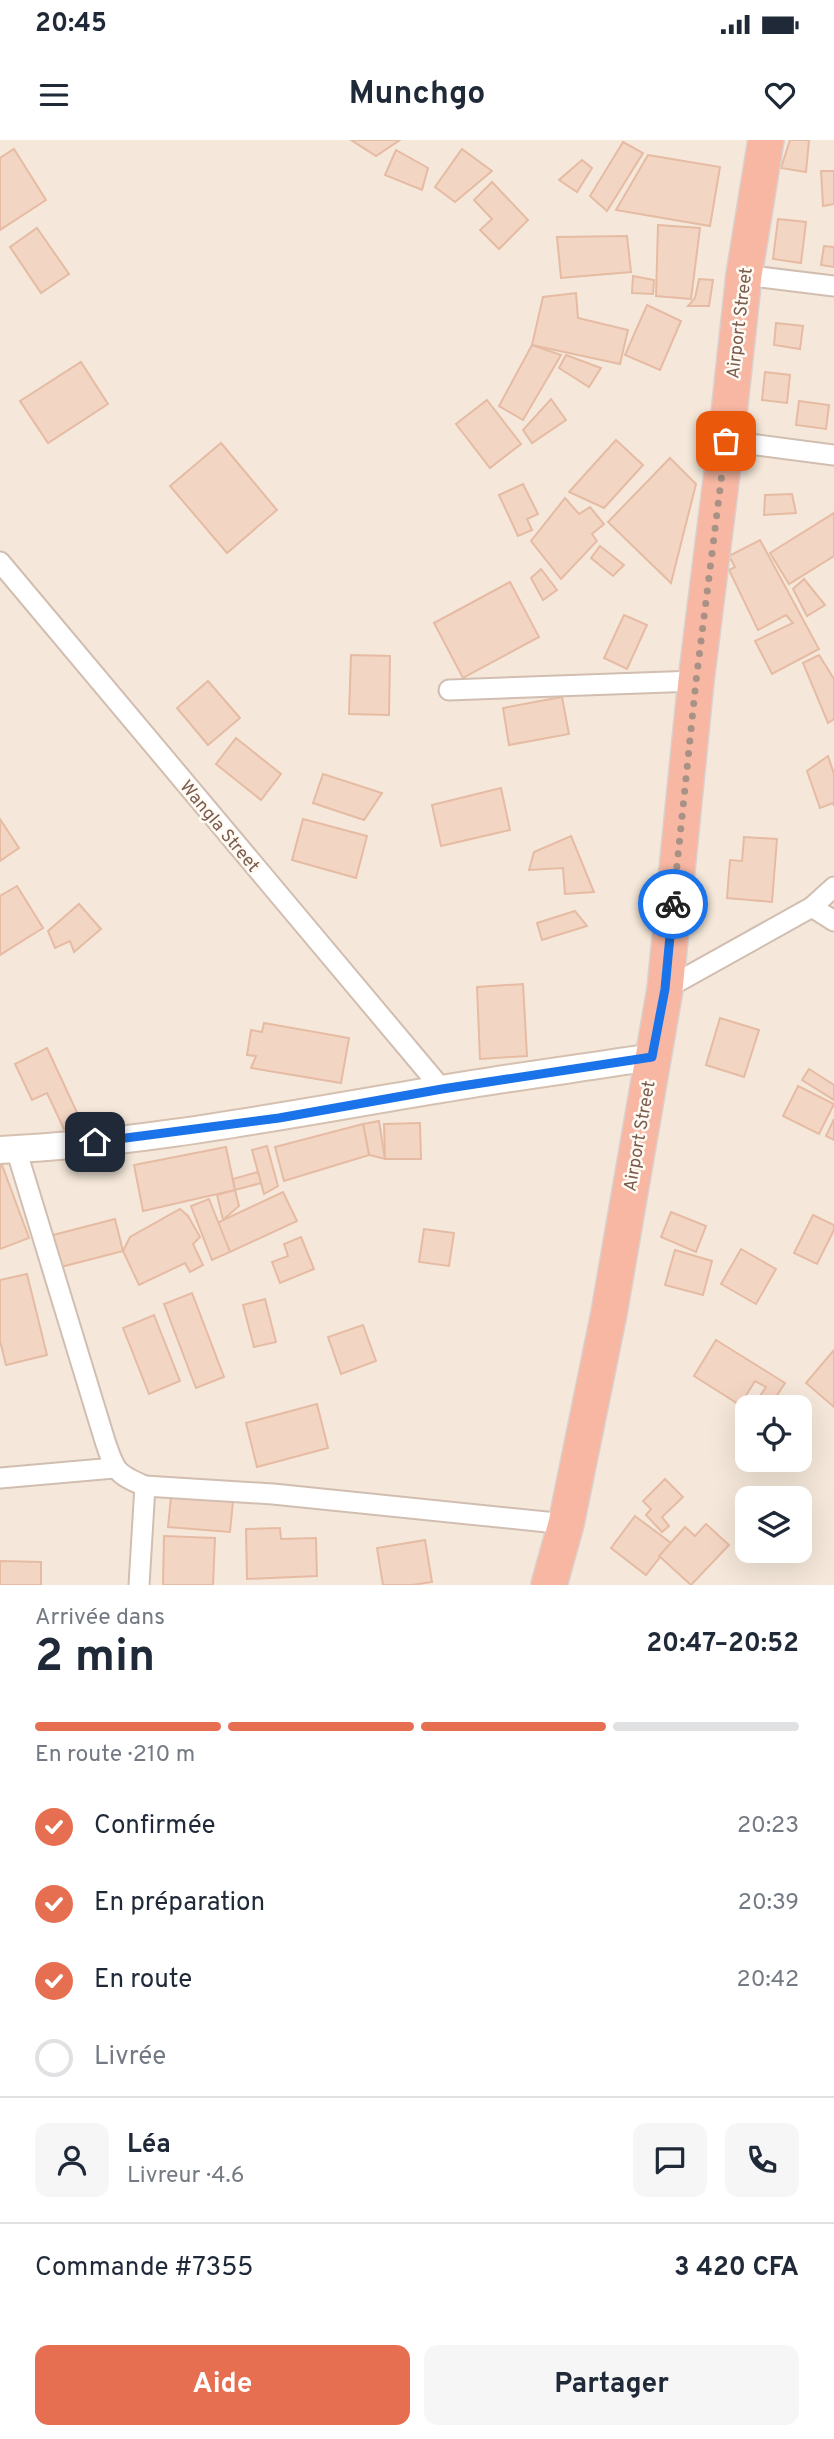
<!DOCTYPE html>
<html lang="fr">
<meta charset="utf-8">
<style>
:root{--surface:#fff;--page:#f6f6f7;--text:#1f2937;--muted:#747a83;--line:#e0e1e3;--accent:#e76f51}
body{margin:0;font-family:Overpass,sans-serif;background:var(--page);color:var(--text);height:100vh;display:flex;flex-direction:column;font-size:26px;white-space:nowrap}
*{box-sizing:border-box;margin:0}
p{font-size:23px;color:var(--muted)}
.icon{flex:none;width:38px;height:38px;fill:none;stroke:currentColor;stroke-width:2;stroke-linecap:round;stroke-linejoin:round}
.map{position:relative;height:1445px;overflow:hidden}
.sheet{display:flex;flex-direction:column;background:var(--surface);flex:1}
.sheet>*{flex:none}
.controls{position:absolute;left:735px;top:1255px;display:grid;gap:14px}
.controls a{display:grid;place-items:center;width:77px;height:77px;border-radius:14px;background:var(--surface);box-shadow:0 7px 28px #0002;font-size:35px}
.pin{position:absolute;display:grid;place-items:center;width:60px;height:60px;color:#fff;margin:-30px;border-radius:14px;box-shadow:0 4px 10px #0006}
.courier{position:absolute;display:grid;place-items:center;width:70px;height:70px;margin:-35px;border:5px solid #1a73e8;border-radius:50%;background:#fff;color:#222;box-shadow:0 2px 9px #0007}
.headline em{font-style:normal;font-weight:700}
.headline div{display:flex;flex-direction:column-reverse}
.headline{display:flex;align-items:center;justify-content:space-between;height:119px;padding:0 35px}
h1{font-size:46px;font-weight:700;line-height:52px}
.bar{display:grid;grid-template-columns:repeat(4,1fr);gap:10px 7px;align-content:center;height:84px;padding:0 35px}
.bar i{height:9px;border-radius:5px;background:var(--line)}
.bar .current{background:var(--accent)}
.bar p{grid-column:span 4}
.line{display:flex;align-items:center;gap:18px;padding:0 35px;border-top:2px solid var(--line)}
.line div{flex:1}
.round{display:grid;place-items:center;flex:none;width:74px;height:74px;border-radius:14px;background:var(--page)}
ol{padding:0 35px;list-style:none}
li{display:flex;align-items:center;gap:21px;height:77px}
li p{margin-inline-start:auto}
li .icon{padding:7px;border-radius:50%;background:var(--accent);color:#fff;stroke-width:4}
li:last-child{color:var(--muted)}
li i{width:38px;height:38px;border:4px solid var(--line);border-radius:50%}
.action{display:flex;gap:14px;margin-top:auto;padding:14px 35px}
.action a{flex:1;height:80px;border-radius:14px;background:var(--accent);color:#fff;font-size:28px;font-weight:700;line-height:80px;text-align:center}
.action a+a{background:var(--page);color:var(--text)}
.status{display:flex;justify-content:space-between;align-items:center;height:49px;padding:0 35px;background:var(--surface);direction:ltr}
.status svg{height:19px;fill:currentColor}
header{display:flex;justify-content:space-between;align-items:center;height:91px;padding:0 35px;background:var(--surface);font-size:32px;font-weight:700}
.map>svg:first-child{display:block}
</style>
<div class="status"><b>20:45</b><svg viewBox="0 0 49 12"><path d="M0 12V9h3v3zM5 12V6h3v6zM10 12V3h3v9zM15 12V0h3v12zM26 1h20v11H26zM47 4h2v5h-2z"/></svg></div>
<header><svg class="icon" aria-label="menu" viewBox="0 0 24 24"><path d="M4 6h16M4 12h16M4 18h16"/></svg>Munchgo<svg class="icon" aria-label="heart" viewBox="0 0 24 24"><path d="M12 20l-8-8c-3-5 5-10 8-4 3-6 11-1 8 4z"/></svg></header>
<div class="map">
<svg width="834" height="1445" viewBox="0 0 834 1445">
<rect width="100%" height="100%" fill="#fdf6ec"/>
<!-- residential -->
<path fill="#f5e8da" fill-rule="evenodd" d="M0,0H834V1445H0ZM747,1267H800V1320H747ZM747,1358H800V1410H747Z"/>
<!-- building -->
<g fill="#f3d5c3" stroke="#e6bba3" stroke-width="2">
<path d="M351,0H400L376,16Z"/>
<path d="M790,0H809L806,32L781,28Z"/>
<path d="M623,2L643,13L607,71L590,56Z"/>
<path d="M14,9L46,60L0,90V18Z"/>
<path d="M462,9L492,31L455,62L435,47Z"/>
<path d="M396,10L428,28L422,50L385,35Z"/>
<path d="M648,15L720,27L710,86L616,70Z"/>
<path d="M582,20L592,28L577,52L559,40Z"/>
<path d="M821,31H834V64L823,66Z"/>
<path d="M492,42L528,80L499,109L480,90L492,79L474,60Z"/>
<path d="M778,79L806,82L801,123L773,119Z"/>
<path d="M658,85L700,88L691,159L656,156Z"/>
<path d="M37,88L69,134L41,153L10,107Z"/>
<path d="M627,96L631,132L561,138L557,97Z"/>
<path d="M824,106L834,107V127L821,125Z"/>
<path d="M633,136L654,140L653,154L632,153Z"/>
<path d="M699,139L713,140L709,166H688L695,158Z"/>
<path d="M576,153L578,178L628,190L620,224L532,205L543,157Z"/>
<path d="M647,165L681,181L660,230L625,215Z"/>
<path d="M776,183L803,186L800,209L774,205Z"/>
<path d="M532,205L561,215L523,280L499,266Z"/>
<path d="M566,215L601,228L589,247L559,228Z"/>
<path d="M81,222L108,264L48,303L20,261Z"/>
<path d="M765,232L790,235L787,263L762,260Z"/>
<path d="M551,259L566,280L532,303L523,290Z"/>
<path d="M487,260L521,304L490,328L456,284Z"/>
<path d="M799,261L829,265L826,289L796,285Z"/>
<path d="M616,300L643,325L604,368L569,352Z"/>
<path d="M221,303L277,370L227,413L170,346Z"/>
<path d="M670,318L696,344L671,443L608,382Z"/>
<path d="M523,344L538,374L527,379L532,390L518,396L499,355Z"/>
<path d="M792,354L796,373L764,375L765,355Z"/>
<path d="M565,358L579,374L590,367L604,384L592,394L597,401L561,439L531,401Z"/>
<path d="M834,373V416L789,444L770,413Z"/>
<path d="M760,400L819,509L772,534L755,501L793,483L786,475L758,490L729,430L735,427L729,416Z"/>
<path d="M600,406L624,425L613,436L591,418Z"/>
<path d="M541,429L557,450L543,460L531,438Z"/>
<path d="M804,439L825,465L807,476L793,449Z"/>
<path d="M510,442L539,497L463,538L434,483Z"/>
<path d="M624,475L647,485L627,529L604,518Z"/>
<path d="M351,515L390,516L389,575L349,574Z"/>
<path d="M819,515L834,539V579L828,583L803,523Z"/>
<path d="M208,541L240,578L208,605L177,568Z"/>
<path d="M562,557L569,594L509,605L503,568Z"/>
<path d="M236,598L281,634L261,660L216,624Z"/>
<path d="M828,616L834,634V666L833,663L820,668L807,631Z"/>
<path d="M323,634L382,653L364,680L313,663Z"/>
<path d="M501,648L510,690L441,706L432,665Z"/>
<path d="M0,679L19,708L0,721Z"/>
<path d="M303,679L367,696L356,738L292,720Z"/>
<path d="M571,696L594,752L565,754L563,728L529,730L534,712Z"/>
<path d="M744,697L777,699L772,762L727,758L730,720L742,721Z"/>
<path d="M17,746L43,788L0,815V756Z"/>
<path d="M79,764L101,789L74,812L70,801L55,808L48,791Z"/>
<path d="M575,771L587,786L542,800L537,783Z"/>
<path d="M523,844L527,916L480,919L477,847Z"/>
<path d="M720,878L759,890L744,937L706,925Z"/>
<path d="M264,883L349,898L341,943L251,928L256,916L247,915L251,890L262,892Z"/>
<path d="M47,908L81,981L64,989L47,953L32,960L15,924Z"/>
<path d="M809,929L834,945V960L802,940Z"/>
<path d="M798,946L834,964L819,994L783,976Z"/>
<path d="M834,979V1000L826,996Z"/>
<path d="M379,981L385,1019L369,1015L363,984Z"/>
<path d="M420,983L421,1019H385L384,984Z"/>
<path d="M363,984L369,1015L284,1041L275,1007Z"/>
<path d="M267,1006L278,1046L264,1054L252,1010Z"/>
<path d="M226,1007L235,1050L143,1071L134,1025Z"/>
<path d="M2,1025L29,1098L0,1109V1026Z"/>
<path d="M258,1032L261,1043L235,1050L233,1039Z"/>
<path d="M235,1050L239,1066L223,1080L217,1055Z"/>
<path d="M283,1052L297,1081L230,1112L217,1083Z"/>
<path d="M209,1059L230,1112L212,1120L191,1066Z"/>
<path d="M180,1069L188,1076L200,1097L193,1104L203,1125L190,1132L185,1123L139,1145L123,1111L130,1097Z"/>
<path d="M671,1072L706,1086L696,1112L661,1097Z"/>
<path d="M813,1075L834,1085V1090L817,1124L794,1113Z"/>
<path d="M115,1079L123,1111L61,1127L53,1095Z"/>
<path d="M424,1089L454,1093L449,1126L419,1122Z"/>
<path d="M301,1097L314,1129L280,1143L272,1122L288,1116L284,1104Z"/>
<path d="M741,1109L776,1129L756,1164L721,1144Z"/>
<path d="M675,1110L712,1121L703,1155L665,1145Z"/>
<path d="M27,1134L47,1215L6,1225L0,1201V1140Z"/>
<path d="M192,1153L224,1237L196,1248L164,1164Z"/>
<path d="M265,1159L276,1202L254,1207L243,1165Z"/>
<path d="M154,1175L180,1241L149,1254L123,1188Z"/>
<path d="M363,1185L376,1221L341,1234L328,1197Z"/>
<path d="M716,1200L785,1243L770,1266L758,1259L766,1247L755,1241L740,1265L694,1236Z"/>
<path d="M834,1210V1267L806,1243Z"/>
<path d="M317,1264L328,1308L257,1327L246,1283Z"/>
<path d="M665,1339L683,1357L662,1377L669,1386L662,1392L646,1375L651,1369L643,1361Z"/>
<path d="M171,1357L233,1361L230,1392L168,1387Z"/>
<path d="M635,1376L671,1403L646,1435L611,1408Z"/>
<path d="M706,1384L729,1405L691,1445L659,1416L685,1387L695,1396Z"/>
<path d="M280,1388L281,1399L316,1398L317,1436L247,1439L246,1389Z"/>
<path d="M164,1396L215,1398L213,1445H163Z"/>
<path d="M425,1400L432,1442L412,1445H383L377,1408Z"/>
<path d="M0,1421L41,1422V1445H0Z"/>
</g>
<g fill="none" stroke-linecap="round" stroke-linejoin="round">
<!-- street casing -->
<g stroke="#d1beb0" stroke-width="23">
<g id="street">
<path d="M744,135L834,146"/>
<path d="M726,301L834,315"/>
<path d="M0,422L442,949"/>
<path d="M449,550L696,541"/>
<path d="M812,767L834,781"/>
<path d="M665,849L812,767L834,747"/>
<path d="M16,1009L105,1301C115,1331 116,1334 145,1346L273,1354L566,1384"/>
<path d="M0,1338L114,1328"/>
<path d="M139,1445L145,1346"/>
</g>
</g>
<!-- secondary casing -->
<g stroke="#d6c0b0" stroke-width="30">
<path id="secondary" d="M0,1010C149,1003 295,973 442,949C512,937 582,928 652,917"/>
</g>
<!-- highway casing -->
<g stroke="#dad1cd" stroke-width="38">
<path id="highway" d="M549,1445L566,1384L609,1173L665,849L696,541L726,301L744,135L766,0"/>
</g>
<!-- street -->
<use href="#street" stroke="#fff" stroke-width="19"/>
<!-- secondary -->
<use href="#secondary" stroke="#fff" stroke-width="26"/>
<!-- highway -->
<use href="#highway" stroke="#f7b7a3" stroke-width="35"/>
</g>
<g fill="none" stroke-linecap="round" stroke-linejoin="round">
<!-- done -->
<path stroke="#a89285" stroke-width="7" stroke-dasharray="0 12.6" d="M673,764L696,541L726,301"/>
<!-- route -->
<path stroke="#1a73e8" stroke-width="9" d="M95,1002L279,978L442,949L652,917L665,849L673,764"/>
</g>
<g text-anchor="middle" stroke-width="5" stroke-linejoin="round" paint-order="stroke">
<!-- street labels -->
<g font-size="18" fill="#7a5c4d" stroke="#fffaf3">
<text transform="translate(739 183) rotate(-83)" y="6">Airport Street</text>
<text transform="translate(220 686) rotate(50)" y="6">Wangla Street</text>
<text transform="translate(639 996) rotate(-80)" y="6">Airport Street</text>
</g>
</g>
</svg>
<div class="controls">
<a><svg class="icon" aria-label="locate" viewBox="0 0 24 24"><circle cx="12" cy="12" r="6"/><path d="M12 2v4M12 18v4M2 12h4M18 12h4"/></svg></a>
<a><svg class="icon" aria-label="layers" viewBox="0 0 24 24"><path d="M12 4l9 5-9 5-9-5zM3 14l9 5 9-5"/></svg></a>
</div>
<div class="pin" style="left:726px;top:301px;background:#ea580c"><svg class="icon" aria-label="bag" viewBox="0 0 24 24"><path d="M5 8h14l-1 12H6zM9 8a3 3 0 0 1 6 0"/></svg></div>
<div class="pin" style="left:95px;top:1002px;background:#1f2937"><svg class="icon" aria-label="home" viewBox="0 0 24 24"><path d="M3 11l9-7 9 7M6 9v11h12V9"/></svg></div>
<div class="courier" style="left:673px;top:764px"><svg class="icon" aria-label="bike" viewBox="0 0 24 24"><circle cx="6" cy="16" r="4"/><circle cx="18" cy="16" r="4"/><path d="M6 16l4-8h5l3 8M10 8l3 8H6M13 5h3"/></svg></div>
</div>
<section class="sheet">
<div class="headline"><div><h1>2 min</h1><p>Arrivée dans</p></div><em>20:47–20:52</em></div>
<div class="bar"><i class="current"></i><i class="current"></i><i class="current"></i><i></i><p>En route · 210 m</p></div>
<ol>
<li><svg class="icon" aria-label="check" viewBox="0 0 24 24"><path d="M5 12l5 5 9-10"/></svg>Confirmée<p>20:23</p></li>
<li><svg class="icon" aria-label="check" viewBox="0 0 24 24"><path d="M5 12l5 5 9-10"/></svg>En préparation<p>20:39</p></li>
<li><svg class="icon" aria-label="check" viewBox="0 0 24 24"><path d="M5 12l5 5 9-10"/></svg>En route<p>20:42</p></li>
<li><i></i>Livrée</li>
</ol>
<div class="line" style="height:126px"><a class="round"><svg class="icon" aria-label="person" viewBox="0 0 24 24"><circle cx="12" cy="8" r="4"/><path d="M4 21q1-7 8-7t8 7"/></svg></a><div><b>Léa</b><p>Livreur · 4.6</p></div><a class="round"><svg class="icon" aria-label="chat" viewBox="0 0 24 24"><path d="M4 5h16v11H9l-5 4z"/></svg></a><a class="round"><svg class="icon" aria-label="phone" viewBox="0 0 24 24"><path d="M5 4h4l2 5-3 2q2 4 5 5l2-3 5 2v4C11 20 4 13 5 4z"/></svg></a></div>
<div class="line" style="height:91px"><div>Commande #7355</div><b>3 420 CFA</b></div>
<div class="action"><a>Aide</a><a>Partager</a></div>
</section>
